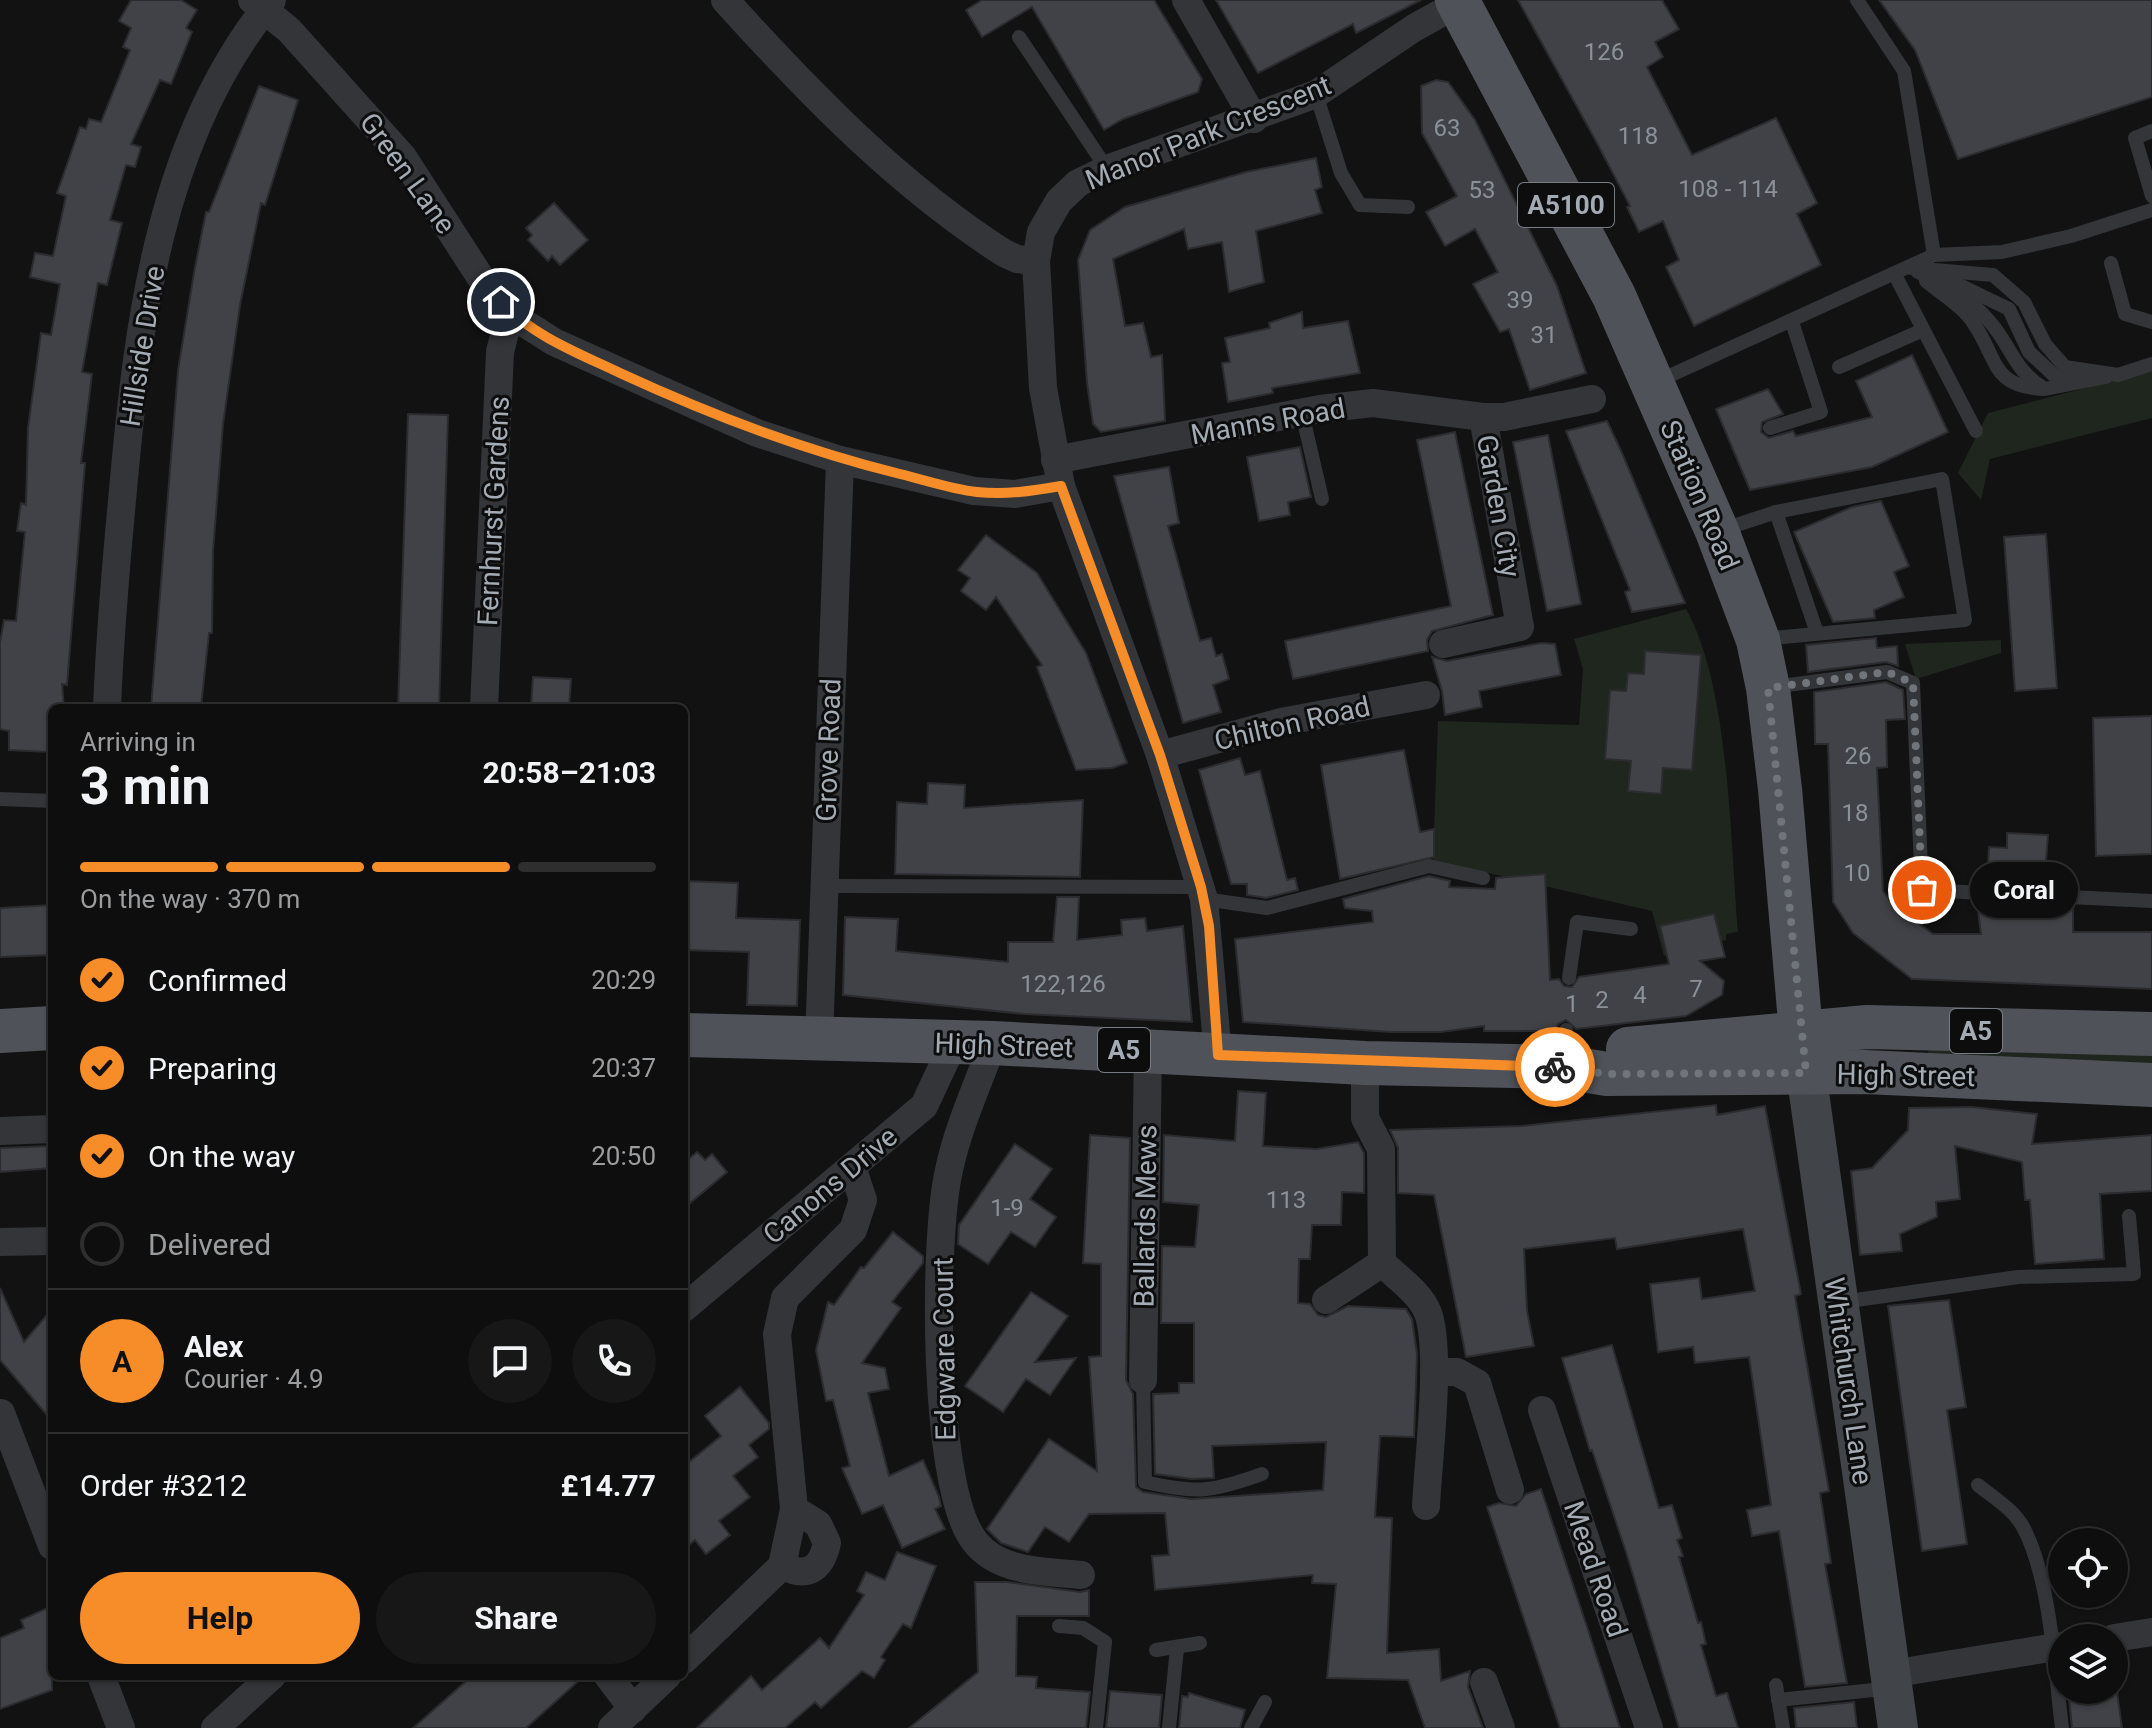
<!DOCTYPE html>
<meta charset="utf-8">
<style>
:root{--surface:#0e0e0e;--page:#171717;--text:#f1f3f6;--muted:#9b9c9e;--line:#2e2e2e;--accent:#f68d28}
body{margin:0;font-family:Roboto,sans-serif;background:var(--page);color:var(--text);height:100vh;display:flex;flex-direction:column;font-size:30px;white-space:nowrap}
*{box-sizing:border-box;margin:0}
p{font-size:26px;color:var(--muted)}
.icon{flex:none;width:44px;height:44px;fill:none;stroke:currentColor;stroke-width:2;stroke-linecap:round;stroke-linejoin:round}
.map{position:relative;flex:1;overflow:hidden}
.details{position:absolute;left:48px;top:704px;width:640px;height:976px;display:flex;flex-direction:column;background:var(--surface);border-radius:12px;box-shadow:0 2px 6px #0004,0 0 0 2px var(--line)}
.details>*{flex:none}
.buttons{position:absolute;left:2048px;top:1528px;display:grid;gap:16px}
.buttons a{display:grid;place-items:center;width:80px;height:80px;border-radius:50%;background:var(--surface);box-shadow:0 2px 6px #0004,0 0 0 2px var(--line);font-size:40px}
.pin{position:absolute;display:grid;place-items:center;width:68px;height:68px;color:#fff;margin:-34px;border:4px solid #fff;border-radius:50%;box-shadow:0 2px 8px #0007}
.courier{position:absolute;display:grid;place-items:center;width:80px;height:80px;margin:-40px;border:6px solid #f68d28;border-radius:50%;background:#fff;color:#222;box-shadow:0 2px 10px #0007}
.bubble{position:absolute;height:56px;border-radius:28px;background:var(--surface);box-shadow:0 2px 6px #0004,0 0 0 2px var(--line);font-size:26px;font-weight:700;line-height:56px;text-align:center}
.headline em{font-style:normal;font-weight:700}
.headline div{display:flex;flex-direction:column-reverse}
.headline{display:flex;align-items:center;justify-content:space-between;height:136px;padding:0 32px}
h1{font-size:52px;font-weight:700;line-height:60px}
.bar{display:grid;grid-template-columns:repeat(4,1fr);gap:12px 8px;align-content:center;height:96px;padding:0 32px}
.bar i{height:10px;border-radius:6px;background:var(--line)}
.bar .on{background:var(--accent)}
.bar p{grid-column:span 4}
.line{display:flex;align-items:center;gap:20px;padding:0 32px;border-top:2px solid var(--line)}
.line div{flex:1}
.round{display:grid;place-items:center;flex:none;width:84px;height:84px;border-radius:42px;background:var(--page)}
ol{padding:0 32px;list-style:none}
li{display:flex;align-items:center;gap:24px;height:88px}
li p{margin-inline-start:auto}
li .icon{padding:8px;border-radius:50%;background:var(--accent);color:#111;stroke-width:4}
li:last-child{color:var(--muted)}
li i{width:44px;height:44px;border:4px solid var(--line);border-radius:50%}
.primary-button{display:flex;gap:16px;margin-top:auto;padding:16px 32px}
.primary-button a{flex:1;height:92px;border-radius:48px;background:var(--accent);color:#111;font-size:32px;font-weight:700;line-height:92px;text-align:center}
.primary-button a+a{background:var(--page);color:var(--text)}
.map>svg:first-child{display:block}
</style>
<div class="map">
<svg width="2152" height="1728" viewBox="0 0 2152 1728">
<rect width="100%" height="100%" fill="#121213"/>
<!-- green -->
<g fill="#1e261e">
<path d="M2152,371V418L1990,459L1981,500L1958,473L1988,413Z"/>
<path d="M1686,609C1730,687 1730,841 1738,932L1726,934V940L1664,956L1652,911L1433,860L1438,721L1579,725L1583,669L1574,639Z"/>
<path d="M2001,640V653L1916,679L1905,644Z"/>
<path d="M1929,1042L2152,1050V1066L1928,1056Z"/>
</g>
<!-- building -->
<g fill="#414247" stroke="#2c2c30" stroke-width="2">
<path d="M131,0H181L197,10L186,28L192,32L171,84L160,80L131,144L141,147L135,167L126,165L110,220L122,223L107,285L98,283L82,372L92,374L81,463H85L67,685L62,684L64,708H52L49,752L9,750V731L0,729V643L4,620L16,621L25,532L17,531L21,503L26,505L28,428L41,333L51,335L60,284L30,277L35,253L53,256L66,196L57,193L80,127L86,129L89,119L101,122L130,50L123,47L131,28L119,21Z"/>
<path d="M982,0H1154L1202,79L1198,92L1123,119L1104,130L1032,7L982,37L966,10Z"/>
<path d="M1216,0H1421L1356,33L1353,24L1258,73Z"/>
<path d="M1518,0H1662L1679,29L1655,42L1663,57L1647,67L1692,155L1776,118L1817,203L1797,214L1821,265L1694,326L1666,267L1679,260L1663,221L1639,232L1627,207L1630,206L1597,143Z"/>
<path d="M1879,0H2152V97L1958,159L1915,50Z"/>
<path d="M1436,80L1448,82L1475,120L1557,286L1586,373L1530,390L1509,329L1500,332L1473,284L1498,272L1475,229L1445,246L1426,212L1457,196L1422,133L1421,86Z"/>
<path d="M259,86L298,100L265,205L261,203L240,305L223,424L213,551L212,633H209L201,707L151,708L178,370L195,267L206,212H209Z"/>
<path d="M1316,158L1322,187L1315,190L1322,213L1256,231L1264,282L1229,292L1222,242L1188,249L1184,229L1113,259L1125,326L1143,323L1151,357L1162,355L1165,421L1101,432L1093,424L1087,383L1078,260L1090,230L1125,207L1246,172Z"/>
<path d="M554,203L588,240L560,265L552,256L548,261L528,240L532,235L526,228Z"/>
<path d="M1302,312L1303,328L1348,321L1360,373L1272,388L1273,393L1228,402L1222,363L1230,362L1225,338L1270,328L1269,323Z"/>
<path d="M1912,355L1948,432L1872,467L1750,490L1716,409L1768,389L1783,414L1762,422L1761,432L1769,438L1793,431L1796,436L1872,417L1856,381Z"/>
<path d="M408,414L448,415L439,708H398Z"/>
<path d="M1607,421L1622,453L1685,603L1632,612L1625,592L1630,590L1566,431Z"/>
<path d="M1455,432L1493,615L1432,631L1427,640L1428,651L1293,679L1285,641L1451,606L1417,440Z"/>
<path d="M1548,435L1581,604L1547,611L1513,442Z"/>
<path d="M1300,447L1311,497L1288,502L1290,515L1259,521L1247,457Z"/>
<path d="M1169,467L1179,523L1168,526L1190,606L1200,641L1211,638L1216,656L1222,654L1229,679L1213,685L1221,712L1183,723L1114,476Z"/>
<path d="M1881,501L1909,566L1894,572L1904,597L1874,610L1875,618L1833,622L1794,532L1852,507Z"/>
<path d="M2046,534L2057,688L2015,691L2004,537Z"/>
<path d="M986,535L1037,573L1086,653L1127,763L1112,768L1076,770L1037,667L1042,665L996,597L986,610L961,591L970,578L958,570Z"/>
<path d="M1876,638L1877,648L1897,646L1898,666L1886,662L1808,672L1806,645Z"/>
<path d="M1541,643L1555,644L1561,675L1479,691L1482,707L1445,715L1442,691L1432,657L1447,661Z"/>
<path d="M1645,651L1701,655L1692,770L1663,768L1661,794L1628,791L1631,761L1605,759L1610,690L1626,691L1628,673L1644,674Z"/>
<path d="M533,677L571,679L569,708H531Z"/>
<path d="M1886,682L1903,690L1905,719L1886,720L1887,767L1877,768L1883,891L1893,904L1933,934H1981L1977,903L2073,907V932H2152V989L1912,979L1853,933L1833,902L1828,744H1815L1814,692Z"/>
<path d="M2152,716V854L2096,856L2093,718Z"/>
<path d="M1404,750L1420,832L1434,829V857L1340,879L1321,765Z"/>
<path d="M1240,758L1245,775L1260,771L1287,880L1295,878L1298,890L1266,898L1247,895V884H1231L1199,770Z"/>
<path d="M928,783L965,785L964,808L1083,800L1080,877L895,874L897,802L927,804Z"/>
<path d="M2007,833L2048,835L2044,886L1987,883L1989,847L2007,848Z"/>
<path d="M1545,874L1550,980L1559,979L1564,986L1572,987L1579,977L1669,964L1660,926L1714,914L1725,957L1700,961L1724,981L1722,995L1686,1016L1576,1029L1566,1020L1558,1024L1556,1030L1550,1031H1484V1026L1441,1032H1391L1243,1022L1235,939L1373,922L1372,911L1345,908L1343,899L1429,876L1450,881L1449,887L1495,889L1496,878Z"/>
<path d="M684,881L738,883L736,918L800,920L797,1006L747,1005L749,952L684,950Z"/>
<path d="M1057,897H1079L1077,940L1122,935L1121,920L1145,918L1147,931L1183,926L1192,1022L1024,1014L843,995L845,917L898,919L896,951L1008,962V942H1053Z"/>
<path d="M52,905V955L0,957V908Z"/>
<path d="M1238,1091L1266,1093L1263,1146L1317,1149L1358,1142L1364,1153V1193L1342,1192L1341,1225H1312L1310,1259H1299L1298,1303L1310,1304L1318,1315L1326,1317L1348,1306L1406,1309L1412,1319L1417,1354L1414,1437L1380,1436L1375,1517L1392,1518L1387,1653L1439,1649L1441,1681L1470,1671L1468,1687L1483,1728H1425L1408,1680L1327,1678L1336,1584L1312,1583L1313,1575L1155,1590L1152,1556L1169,1555L1165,1513L1089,1514L1069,1542L1045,1527L1028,1552L1001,1543L987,1529L1049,1439L1097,1471L1089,1357L1101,1356V1264L1083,1263L1090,1135L1130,1138L1126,1380L1133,1394L1136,1487L1143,1492L1192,1499L1323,1490L1326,1442L1212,1446L1214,1478L1192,1479L1155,1474L1153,1394L1179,1393V1383H1194V1323H1161L1162,1246L1195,1247L1199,1205L1163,1202L1164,1135L1235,1141Z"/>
<path d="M1716,1105L1717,1115L1765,1106L1801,1294L1795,1296L1829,1491L1820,1493L1831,1563L1825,1564L1847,1683L1805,1687L1779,1531L1752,1536L1747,1510L1771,1505L1749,1357L1695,1363L1693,1347L1658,1352L1650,1284L1699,1278L1702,1299L1755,1291L1743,1229L1617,1249L1615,1238L1524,1249L1527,1311L1534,1346L1466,1357L1434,1195L1398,1193V1148L1390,1130L1522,1126Z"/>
<path d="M1972,1107L2037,1114L2032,1144L2152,1135V1191L2100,1194L2104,1259L2035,1264L2030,1200H2025L2022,1162L1955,1146L1960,1199L1936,1202L1937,1217L1900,1234L1902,1251L1860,1255L1851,1171L1872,1168L1908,1130L1909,1108Z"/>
<path d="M1015,1144L1052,1169L1030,1199L1056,1217L1035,1247L1011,1232L988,1264L958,1244L959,1225Z"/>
<path d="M52,1146V1168L0,1172V1148Z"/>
<path d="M697,1152L705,1160L712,1154L727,1172L684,1208V1163Z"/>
<path d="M893,1232L923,1256V1263L892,1302L901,1308L862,1363L885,1368L889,1389L868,1393L889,1476L923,1460L939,1497L941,1506L935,1509L945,1529L902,1548L883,1505L862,1514L842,1468L850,1466L833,1400L826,1401L816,1350L828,1302L834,1305L861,1267L864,1268Z"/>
<path d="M0,1288L24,1342L52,1309V1421L0,1360Z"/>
<path d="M1031,1292L1068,1316L1035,1362L1076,1358L1050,1395L1026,1379L1003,1412L965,1386Z"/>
<path d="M1949,1300L1966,1407L1947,1410L1967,1544L1922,1551L1888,1306Z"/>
<path d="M1612,1345L1659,1508L1672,1505L1682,1538L1677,1540L1683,1556L1679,1557L1698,1623L1701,1622L1706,1644L1701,1645L1716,1696L1727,1693L1738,1728H1679L1627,1555L1592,1450L1590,1451L1562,1358Z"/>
<path d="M740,1387L769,1423V1429L749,1445L758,1457L733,1476L750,1497L719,1521L730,1535L706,1554L695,1540L684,1549V1466L721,1436L705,1416Z"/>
<path d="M1541,1489L1591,1639L1620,1728H1560L1505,1562L1487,1507L1499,1503L1516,1506L1526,1494Z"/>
<path d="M897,1552L936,1566L911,1628L903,1624L881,1657L885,1660L874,1678L862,1671L821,1708L815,1702L785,1728H697L751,1676L762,1690L820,1638L829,1648L864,1595L857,1591L866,1572L885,1580Z"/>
<path d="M975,1582H1007L1080,1592L1089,1590V1616H1017L1016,1676L1037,1677L1036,1688L1090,1692L1086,1728H909L978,1672Z"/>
<path d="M52,1606V1690L0,1709V1638L24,1628L21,1620Z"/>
<path d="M472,1676H584L526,1728H413Z"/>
<path d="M1110,1691L1162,1695L1159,1728H1106Z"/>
<path d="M2117,1692L2122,1728H2072L2069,1698Z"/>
<path d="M1189,1693L1245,1710L1240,1728H1179L1182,1696L1188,1697Z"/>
<path d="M1854,1702L1857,1728H1796L1794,1708Z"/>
</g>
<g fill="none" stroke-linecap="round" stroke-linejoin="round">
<!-- service -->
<g stroke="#333539" stroke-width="14">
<path d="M1857,0L1904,71L1934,255"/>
<path d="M1019,37L1107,169"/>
<path d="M1316,94L1341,173L1360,205L1408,207"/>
<path d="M2152,131L2135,138L2152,196"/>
<path d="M2111,263L2125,314L2152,322"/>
<path d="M1911,268L1993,275L2024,302L2045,344L2065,367L2118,375L2152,364"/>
<path d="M1918,272C1946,285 1970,298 1990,322C2012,347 2013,370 2045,389L2106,377"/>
<path d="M1895,275L1976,431"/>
<path d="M1949,280L2009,309L2029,352L2057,378L2072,377"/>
<path d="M1926,281C1941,294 1964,307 1974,324C1998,359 1991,386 2042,389"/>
<path d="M1839,367L1923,330"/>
<path d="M1656,382L1934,255L2002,252L2071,236L2152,210"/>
<path d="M1302,413L1322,499"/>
<path d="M1770,428L1821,412L1792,322"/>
<path d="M1776,512L1817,633"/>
<path d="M1721,530L1776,512L1942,479L1965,620L1762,639"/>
<path d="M1772,687L1887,672L1913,683L1922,890L2152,901"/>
<path d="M0,799L52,801"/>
<path d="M823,886L1201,887"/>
<path d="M1204,899L1267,908L1429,866L1483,878"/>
<path d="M1569,978L1577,922L1631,929"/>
<path d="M1564,1063L1566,1030"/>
<path d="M1842,1302L2018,1277L2134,1274L2129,1216"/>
<path d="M1143,1380L1145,1482C1197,1494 1212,1492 1262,1474"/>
<path d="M1978,1485C1994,1498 2013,1509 2023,1527C2050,1576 2055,1671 2062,1728"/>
<path d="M1059,1626L1083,1628L1105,1642L1096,1728"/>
<path d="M1156,1650L1200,1643"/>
<path d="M1776,1685L1783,1728"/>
<path d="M1778,1700L1892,1688"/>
<path d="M1169,1728L1177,1648"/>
<path d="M1251,1728L1265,1702"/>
</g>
<!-- minor -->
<g stroke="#333539" stroke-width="28">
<path d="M252,0L289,30L403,157L486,286L515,317L554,342L757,433L840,460L974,491L1015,494L1061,486"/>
<path d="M725,0C809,93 898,185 1004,253L1017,259L1036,261"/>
<path d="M1186,0L1254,119"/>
<path d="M1055,460L1320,409L1373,403L1483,417"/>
<path d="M1443,644L1520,627L1483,417H1504L1592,399"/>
<path d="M107,708C110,635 116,563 123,490C138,321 160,136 272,0"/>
<path d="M484,708L500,352L505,332L515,317"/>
<path d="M1160,755L1281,722L1426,695"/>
<path d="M819,1040L840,460"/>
<path d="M993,1043C978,1084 958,1127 949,1170C933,1241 933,1476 971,1536C994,1573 1043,1571 1081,1575"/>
<path d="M1218,1055L1204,899L1160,755L1061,486L1043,388L1036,261L1041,232L1059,201L1078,183L1107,169L1316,94L1414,28L1459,3"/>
<path d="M0,1131L52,1129"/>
<path d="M0,1242L52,1241"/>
<path d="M1382,1263C1398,1278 1420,1293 1428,1313C1442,1352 1428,1462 1426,1506"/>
<path d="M1326,1300L1382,1263L1381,1149L1365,1118V1063"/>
<path d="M684,1308L924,1106L953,1044"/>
<path d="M1434,1372H1457L1477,1383L1510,1490"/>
<path d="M1143,1380L1148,1051"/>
<path d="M1542,1410L1649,1728"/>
<path d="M1,1413L52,1546"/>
<path d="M782,1566C807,1578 821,1570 827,1543L818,1524L794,1509"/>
<path d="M2114,1638L2152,1632"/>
<path d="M684,1660L782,1566L794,1509L777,1334L785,1298L853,1230L863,1200L852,1167"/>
<path d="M1891,1674L2062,1646"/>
<path d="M101,1676L121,1728"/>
<path d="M608,1676L633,1709"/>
<path d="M1484,1682L1501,1728"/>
<path d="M215,1728L272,1676"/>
<path d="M612,1728L667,1676"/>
</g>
<!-- secondary -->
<path stroke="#414449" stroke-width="40" d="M1802,1043L1898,1728"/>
<!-- primary -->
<g stroke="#4f5258" stroke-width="44">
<path d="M1457,0L1614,296L1717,531L1758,640L1768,688L1780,789L1801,1033"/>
<path d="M0,1031L52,1028"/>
<path d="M684,1035L993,1043L1365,1063L1564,1067L1607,1074L1865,1072L2152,1085"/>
<path d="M1628,1049L1867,1027L2152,1034"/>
</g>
</g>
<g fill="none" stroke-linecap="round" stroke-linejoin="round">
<!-- done -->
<path stroke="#70757c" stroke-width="8" stroke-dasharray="0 14.4" d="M1555,1067L1607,1074L1806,1073L1768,688L1887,672L1913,683L1922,890"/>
<!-- route -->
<path stroke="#f68d28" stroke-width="10" d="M501,302C533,336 578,353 620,373C711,415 802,450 900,474C925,480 951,489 977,492C1006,495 1032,491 1061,486L1160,755L1201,887L1209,926L1218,1055L1555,1067"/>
</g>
<g text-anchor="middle" stroke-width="6" stroke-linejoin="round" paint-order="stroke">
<!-- number labels -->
<g font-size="24" fill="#8a9199">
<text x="1604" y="60">126</text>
<text x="1447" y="136">63</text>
<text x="1638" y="144">118</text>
<text x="1728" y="197">108 - 114</text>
<text x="1482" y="198">53</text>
<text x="1520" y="308">39</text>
<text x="1544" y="343">31</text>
<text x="1858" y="764">26</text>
<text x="1855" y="821">18</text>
<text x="1857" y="881">10</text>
<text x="1063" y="992">122,126</text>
<text x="1696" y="997">7</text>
<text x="1640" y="1003">4</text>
<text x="1602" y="1008">2</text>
<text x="1572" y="1012">1</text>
<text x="1286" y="1208">113</text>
<text x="1007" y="1216">1-9</text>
</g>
<!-- shield labels -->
<g fill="#0d0d0e" stroke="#767c82" stroke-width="2">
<rect x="1518" y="183" width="96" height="44" rx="6"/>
<rect x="1950" y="1009" width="52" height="44" rx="6"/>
<rect x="1098" y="1028" width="52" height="44" rx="6"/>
</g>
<g font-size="26" font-weight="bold" fill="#a3abb4">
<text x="1566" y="214">A5100</text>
<text x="1976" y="1040">A5</text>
<text x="1124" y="1059">A5</text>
</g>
<!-- street labels -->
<g font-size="28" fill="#a3abb4" stroke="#0d0d0e">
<text transform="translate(1208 132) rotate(-22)" y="10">Manor Park Crescent</text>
<text transform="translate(408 173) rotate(54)" y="10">Green Lane</text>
<text transform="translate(142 346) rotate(-81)" y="10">Hillside Drive</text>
<text transform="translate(1268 421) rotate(-10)" y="10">Manns Road</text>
<text transform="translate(1700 495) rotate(67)" y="10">Station Road</text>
<text transform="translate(1499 506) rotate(80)" y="10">Garden City</text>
<text transform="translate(493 511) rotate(-87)" y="10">Fernhurst Gardens</text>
<text transform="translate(1292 723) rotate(-13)" y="10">Chilton Road</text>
<text transform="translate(828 750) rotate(-88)" y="10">Grove Road</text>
<text transform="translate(1004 1045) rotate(2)" y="10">High Street</text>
<text transform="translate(1906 1075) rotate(1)" y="10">High Street</text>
<text transform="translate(830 1185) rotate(-40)" y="10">Canons Drive</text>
<text transform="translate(1145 1216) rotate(-89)" y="10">Ballards Mews</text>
<text transform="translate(944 1349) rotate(-91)" y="10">Edgware Court</text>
<text transform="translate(1849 1381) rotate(82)" y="10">Whitchurch Lane</text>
<text transform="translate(1596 1569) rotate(71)" y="10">Mead Road</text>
</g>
</g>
</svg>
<div class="buttons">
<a><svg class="icon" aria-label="locate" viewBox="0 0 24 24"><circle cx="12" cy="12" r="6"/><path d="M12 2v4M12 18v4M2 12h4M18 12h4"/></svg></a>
<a><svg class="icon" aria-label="layers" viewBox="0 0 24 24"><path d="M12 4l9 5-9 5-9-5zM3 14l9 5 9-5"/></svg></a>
</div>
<div class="pin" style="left:1922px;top:890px;background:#ea580c"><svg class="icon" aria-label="bag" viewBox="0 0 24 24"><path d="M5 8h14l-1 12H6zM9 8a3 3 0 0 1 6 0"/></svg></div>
<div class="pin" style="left:501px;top:302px;background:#1f2937"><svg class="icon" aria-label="home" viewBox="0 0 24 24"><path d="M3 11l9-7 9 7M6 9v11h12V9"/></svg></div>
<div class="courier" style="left:1555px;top:1067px"><svg class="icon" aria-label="bike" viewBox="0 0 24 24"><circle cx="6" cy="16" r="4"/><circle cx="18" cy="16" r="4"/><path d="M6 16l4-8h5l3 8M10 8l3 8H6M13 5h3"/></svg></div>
<div class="bubble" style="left:1970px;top:862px;width:108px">Coral</div>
<section class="details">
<div class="headline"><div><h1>3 min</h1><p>Arriving in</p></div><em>20:58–21:03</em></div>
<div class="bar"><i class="on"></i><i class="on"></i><i class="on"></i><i></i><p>On the way · 370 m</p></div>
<ol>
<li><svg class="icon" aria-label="check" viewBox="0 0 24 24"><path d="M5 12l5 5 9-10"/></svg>Confirmed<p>20:29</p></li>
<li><svg class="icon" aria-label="check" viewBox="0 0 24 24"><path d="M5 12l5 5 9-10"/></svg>Preparing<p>20:37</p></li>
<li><svg class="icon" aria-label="check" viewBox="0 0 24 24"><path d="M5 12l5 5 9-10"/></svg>On the way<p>20:50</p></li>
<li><i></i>Delivered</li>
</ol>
<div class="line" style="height:144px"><b class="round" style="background:var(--accent);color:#111">A</b><div><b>Alex</b><p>Courier · 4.9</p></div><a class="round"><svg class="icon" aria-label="chat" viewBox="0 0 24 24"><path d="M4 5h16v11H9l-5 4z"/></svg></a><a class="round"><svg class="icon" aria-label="phone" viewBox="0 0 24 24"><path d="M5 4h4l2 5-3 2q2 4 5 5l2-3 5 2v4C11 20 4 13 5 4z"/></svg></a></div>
<div class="line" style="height:104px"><div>Order #3212</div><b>£14.77</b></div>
<div class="primary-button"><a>Help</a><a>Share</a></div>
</section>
</div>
